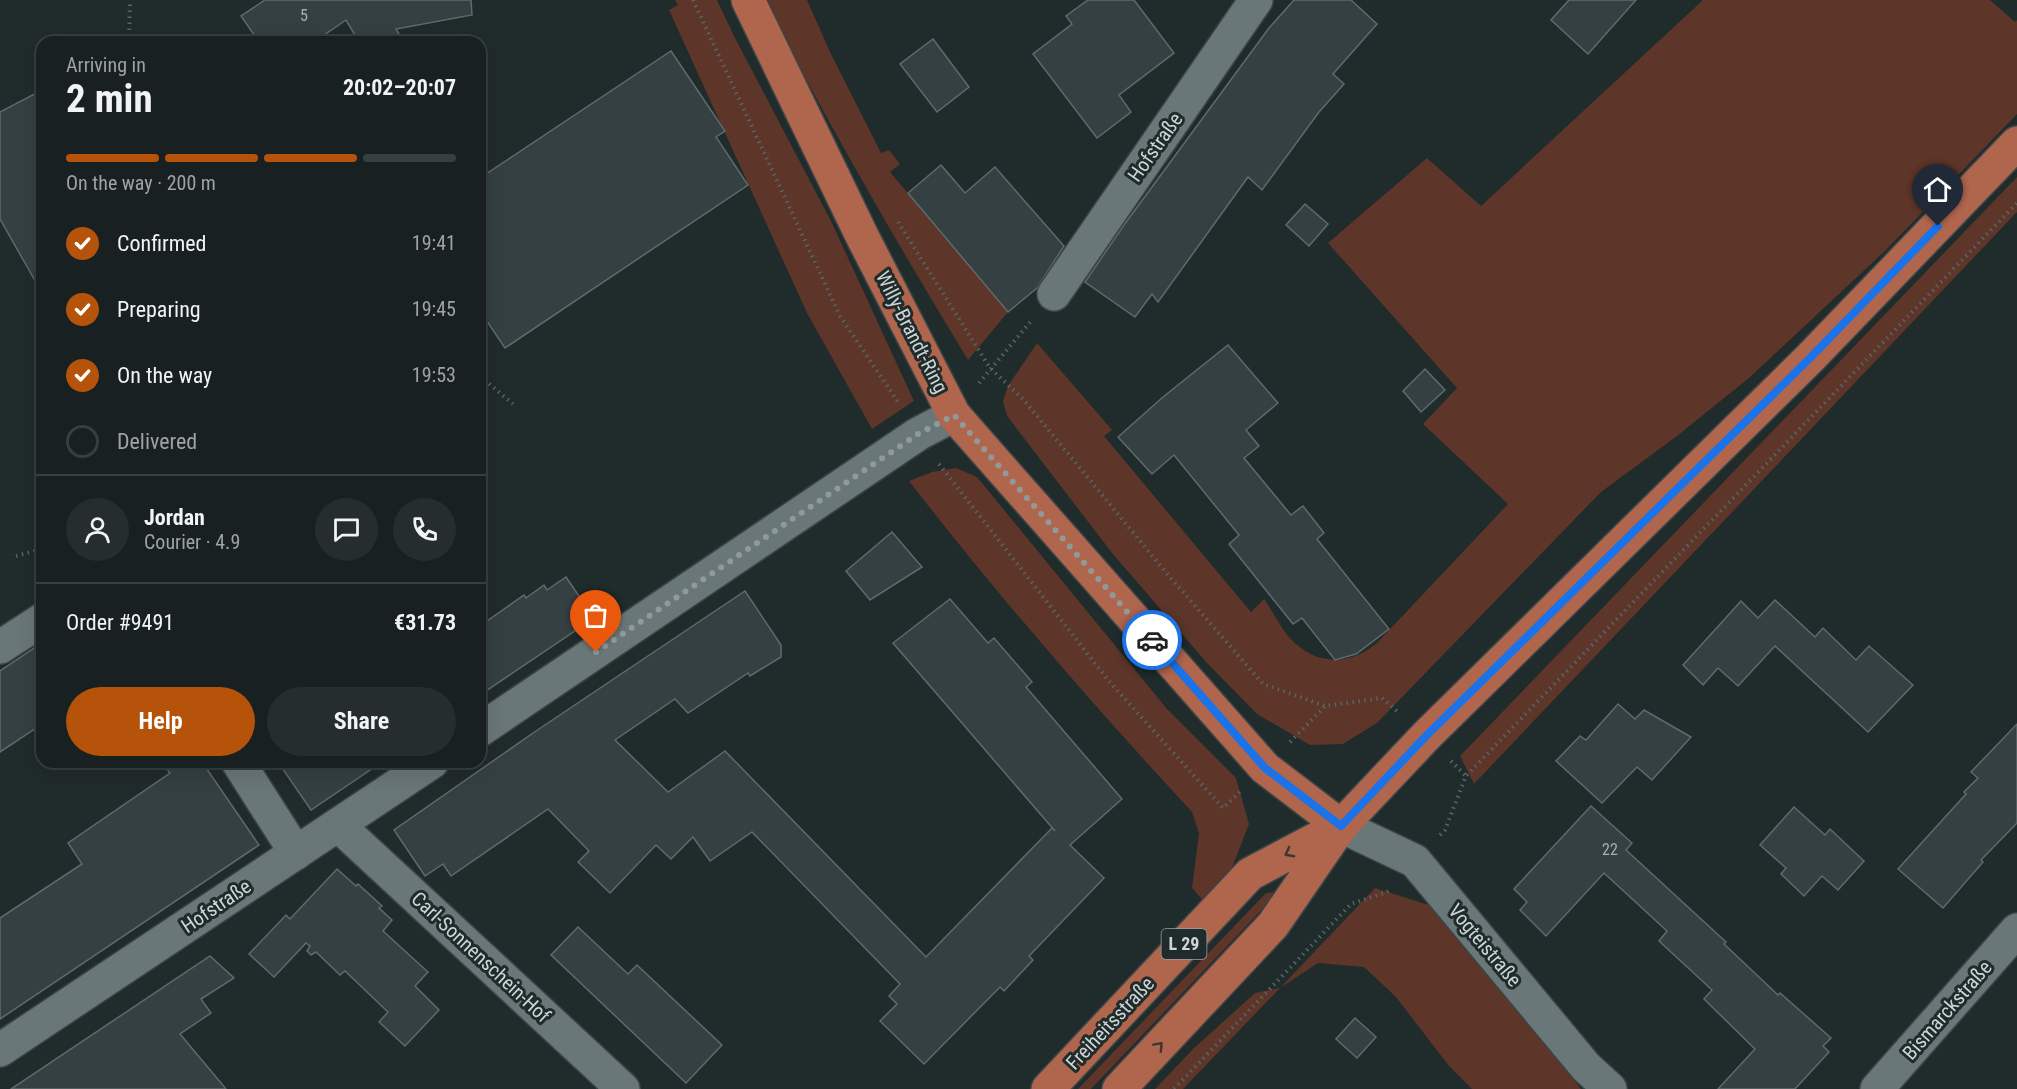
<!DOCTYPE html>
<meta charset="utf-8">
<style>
:root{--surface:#182021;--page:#252d2e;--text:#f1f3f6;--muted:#9fa3a5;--line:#363e3f;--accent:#b45309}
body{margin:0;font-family:"Roboto Condensed",sans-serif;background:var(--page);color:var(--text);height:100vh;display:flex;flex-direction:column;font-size:22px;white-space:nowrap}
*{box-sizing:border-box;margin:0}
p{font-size:20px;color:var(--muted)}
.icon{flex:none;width:33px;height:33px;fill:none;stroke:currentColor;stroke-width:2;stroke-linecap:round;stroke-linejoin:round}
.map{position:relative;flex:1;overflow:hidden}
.drawer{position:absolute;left:36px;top:36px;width:450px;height:732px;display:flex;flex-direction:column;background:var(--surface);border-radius:18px;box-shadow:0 6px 24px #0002,0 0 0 2px var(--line)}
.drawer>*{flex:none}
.pin{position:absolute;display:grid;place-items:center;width:51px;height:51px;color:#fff;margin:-62px -26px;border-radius:50% 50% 50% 0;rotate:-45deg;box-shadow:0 0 6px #0007}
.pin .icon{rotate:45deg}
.courier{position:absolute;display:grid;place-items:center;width:60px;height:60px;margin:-30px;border:4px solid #1a73e8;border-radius:50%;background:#fff;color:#222;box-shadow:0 2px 8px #0007}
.headline em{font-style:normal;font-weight:700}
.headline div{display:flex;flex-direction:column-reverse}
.headline{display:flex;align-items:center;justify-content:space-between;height:102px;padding:0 30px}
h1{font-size:39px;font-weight:700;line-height:45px}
.bar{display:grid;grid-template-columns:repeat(4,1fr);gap:9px 6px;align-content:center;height:72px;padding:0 30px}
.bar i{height:8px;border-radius:4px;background:var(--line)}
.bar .on{background:var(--accent)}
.bar p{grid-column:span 4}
.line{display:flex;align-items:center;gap:15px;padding:0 30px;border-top:2px solid var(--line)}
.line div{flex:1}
.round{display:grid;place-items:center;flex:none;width:63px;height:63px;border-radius:32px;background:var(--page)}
ol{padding:0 30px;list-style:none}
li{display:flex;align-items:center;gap:18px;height:66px}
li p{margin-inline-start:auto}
li .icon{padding:6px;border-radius:50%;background:var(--accent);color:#fff;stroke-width:4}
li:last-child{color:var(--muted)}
li i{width:33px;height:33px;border:3px solid var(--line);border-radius:50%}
.action{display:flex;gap:12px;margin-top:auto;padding:12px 30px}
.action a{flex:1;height:69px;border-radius:36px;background:var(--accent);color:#fff;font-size:24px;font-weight:700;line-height:69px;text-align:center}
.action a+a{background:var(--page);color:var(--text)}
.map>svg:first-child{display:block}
</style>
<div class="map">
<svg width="2017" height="1089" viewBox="0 0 2017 1089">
<rect width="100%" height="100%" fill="#202b2c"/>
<!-- green -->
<g fill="#5d3529">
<path d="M675,0H717L735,38L831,221L914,401L872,429L807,313L669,10L678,5Z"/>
<path d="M764,0H807L830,52L881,153L889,150L900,164L890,172L1008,312L968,360C896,242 828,123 764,0Z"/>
<path d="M1703,0H1990L2015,22L2017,20V114L1886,250L1749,378L1677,436L1601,492L1377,723L1343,744L1310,745L1257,714L1207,663L1112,553L1007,416L1003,401L1008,386L1037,343L1112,430L1104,436L1251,612L1264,599C1273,611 1280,627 1290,638C1315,666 1350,666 1377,643L1508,504L1423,424L1457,388L1328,243L1427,158L1481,206Z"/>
<path d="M2017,177V212L1474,784L1460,756Z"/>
<path d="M956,468L977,477L1167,709L1236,778L1249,824L1230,873L1206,904L1192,888L1199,833L1192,812C1093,705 998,596 909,481L932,472Z"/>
<path d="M1375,888L1432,906L1581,1089H1472L1449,1066L1396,997L1364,967L1318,963L1280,988L1183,1089H1155L1194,1048L1255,993L1280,988Z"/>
<path d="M1273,892L1272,899L1091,1089H1078L1266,893Z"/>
</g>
<!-- building -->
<g fill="#354042" stroke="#5e6a6c" stroke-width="1.5">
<path d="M265,0H471L472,15L396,29L404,42H359L346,20L314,42H259L241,16Z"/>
<path d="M1088,0H1134L1174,53L1119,95L1131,112L1097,138L1033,54L1072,24L1066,16Z"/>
<path d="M1294,0H1351L1377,24L1333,74L1344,84L1319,112L1262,190L1248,177L1158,302L1152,294L1135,317L1085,282L1124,225L1269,28Z"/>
<path d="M1569,0H1636L1588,54L1551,20Z"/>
<path d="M933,39L969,87L937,112L900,64Z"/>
<path d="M671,51L725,131L716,137L748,185L505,348L480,311V178Z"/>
<path d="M42,90V293L0,219V112Z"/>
<path d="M941,165L965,193L995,167L1064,246L1037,288L1008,312L908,193Z"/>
<path d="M1305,204L1328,224L1309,246L1286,225Z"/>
<path d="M1228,345L1278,403L1246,430L1259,446L1244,458L1291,515L1303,506L1324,533L1317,539L1389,629L1356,654L1335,660L1302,618L1293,624L1229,544L1239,535L1174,455L1152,474L1118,437L1163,397Z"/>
<path d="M1425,369L1445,390L1421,412L1403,391Z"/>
<path d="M892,532L922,567L870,600L846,571Z"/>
<path d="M566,577L594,618L480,695V626L524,595L526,598L544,585L547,590Z"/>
<path d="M745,591L781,645V657L750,676L748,673L688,713L675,699L615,740L668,792L725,751L926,957L1052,828L1055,831L893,643L950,599L988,643L994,638L1032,682L1026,687L1122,799L1070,845L1104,878L1029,956L1033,960L1004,991L1000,987L924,1064L880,1021L897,1004L889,996L900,984L752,832L710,861L693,837L671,859L656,845L610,893L578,862L589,851L548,809L451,876L443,864L425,876L394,830L536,731Z"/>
<path d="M1775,600L1815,637L1823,628L1856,660L1869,646L1913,685L1868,732L1775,646L1738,686L1718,668L1703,685L1683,665L1741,601L1758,618Z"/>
<path d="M42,643V724L0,752V671Z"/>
<path d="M1618,704L1635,719L1644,710L1691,737L1652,780L1637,767L1602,803L1556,761L1580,736L1586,740Z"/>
<path d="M2017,724V823L1981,860L1983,862L1943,908L1898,869L1966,794L1964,792L1978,778L1971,772Z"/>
<path d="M162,762H202L259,845L0,1019V918L82,864L68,843L170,773Z"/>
<path d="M278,762H382L311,810Z"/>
<path d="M1591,806L1632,843L1626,850L1726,942L1724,944L1778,995L1780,993L1831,1038L1823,1046L1829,1052L1795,1089H1718L1755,1049L1704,999L1712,990L1659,941L1667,931L1604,873L1546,936L1520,910L1527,902L1514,889Z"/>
<path d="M1794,807L1825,835L1830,829L1864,861L1838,890L1822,876L1804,896L1781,874L1786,868L1760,845Z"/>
<path d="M337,869L356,886L358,884L382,906L379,908L392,920L383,931L428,972L415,986L439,1010L405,1046L379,1022L388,1012L345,971L340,975L316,952L311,955L307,951L310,946L306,943L274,977L249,954L286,915L290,919Z"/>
<path d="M578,927L628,974L637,965L722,1045L686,1083L551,955Z"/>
<path d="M210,956L234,978L201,999L211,1013L180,1034L226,1089H11Z"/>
<path d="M1355,1018L1376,1037L1357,1058L1336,1039Z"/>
</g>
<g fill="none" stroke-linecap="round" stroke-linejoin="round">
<!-- minor casing -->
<g stroke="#3c4547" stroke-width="36">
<g id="minor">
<path d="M1054,294L1256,0"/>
<path d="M0,647L42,620"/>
<path d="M480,730L918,434L954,415"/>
<path d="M238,762L296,853"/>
<path d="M338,825L623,1089"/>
<path d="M1341,826L1415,861L1586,1067L1610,1089"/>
<path d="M0,1050L432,762"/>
<path d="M1877,1089L2017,930"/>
</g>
</g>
<!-- major casing -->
<g stroke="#3c4547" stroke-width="36">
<g id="major">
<path d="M748,0L861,234L954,415L1265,768L1341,826"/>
<path d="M1048,1089L1250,874L1337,828"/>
<path d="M1119,1089L1273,925L1341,826L1426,736L1810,358L2017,143"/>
</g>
</g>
<!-- path -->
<g stroke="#5a6464" stroke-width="4" stroke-dasharray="1.5 4.5" stroke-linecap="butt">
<path d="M693,0L840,316L900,405"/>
<path d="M129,42L130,0"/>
<path d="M898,222L990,368L1023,399L1169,576L1263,684L1325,706L1382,698L1399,713"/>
<path d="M480,376L513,404"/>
<path d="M979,383L1032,320"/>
<path d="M939,464L1108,680L1223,808L1240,792"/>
<path d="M16,556L42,549"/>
<path d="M1290,742L1325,706"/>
<path d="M1451,761L1466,776"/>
<path d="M1440,835L1445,830L1466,776L2017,203"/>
<path d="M1174,1089L1351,904L1387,892L1390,889"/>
</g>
<!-- minor -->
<use href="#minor" stroke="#6a7779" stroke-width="33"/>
<!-- major -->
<use href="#major" stroke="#b0654d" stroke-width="33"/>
</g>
<!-- one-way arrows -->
<defs><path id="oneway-chevron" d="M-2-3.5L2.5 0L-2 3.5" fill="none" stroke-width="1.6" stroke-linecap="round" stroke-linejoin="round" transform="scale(1.5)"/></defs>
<g stroke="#3d3733">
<use href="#oneway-chevron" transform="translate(1289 853) rotate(152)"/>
<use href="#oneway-chevron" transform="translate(1159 1046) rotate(-47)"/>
</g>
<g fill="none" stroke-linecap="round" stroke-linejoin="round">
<!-- done -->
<path stroke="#919a9a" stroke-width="6" stroke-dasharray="0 10.8" d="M596,652L918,434L954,415L1152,640"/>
<!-- route -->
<path stroke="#1a73e8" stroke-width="8" d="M1152,640L1265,768L1341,826L1426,736L1810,358L1938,226"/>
</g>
<g text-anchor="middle" stroke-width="6" stroke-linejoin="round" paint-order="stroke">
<!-- number labels -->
<g font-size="16" fill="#a8b0b0">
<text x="304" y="21">5</text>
<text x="1610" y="855">22</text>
</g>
<!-- shield labels -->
<rect fill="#202b2c" stroke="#9aa2a2" stroke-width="1.5" x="1161.5" y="929" width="45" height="30" rx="4.5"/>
<g font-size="18" font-weight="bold" fill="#ced5d5">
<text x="1184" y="950">L 29</text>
</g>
<!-- street labels -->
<g font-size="20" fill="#ced5d5" stroke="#202b2c">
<text transform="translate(1155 147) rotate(-55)" y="7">Hofstraße</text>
<text transform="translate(912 332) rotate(63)" y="7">Willy-Brandt-Ring</text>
<text transform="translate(216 906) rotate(-34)" y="7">Hofstraße</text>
<text transform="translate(1485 945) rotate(50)" y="7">Vogteistraße</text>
<text transform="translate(481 957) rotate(43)" y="7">Carl-Sonnenschein-Hof</text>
<text transform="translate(1947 1010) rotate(-49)" y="7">Bismarckstraße</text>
<text transform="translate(1110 1023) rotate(-47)" y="7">Freiheitsstraße</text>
</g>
</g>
</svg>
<div class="pin" style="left:596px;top:652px;background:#ea580c"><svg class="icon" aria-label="bag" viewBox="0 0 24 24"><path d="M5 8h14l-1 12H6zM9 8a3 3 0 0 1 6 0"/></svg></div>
<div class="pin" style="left:1938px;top:226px;background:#1f2937"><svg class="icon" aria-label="home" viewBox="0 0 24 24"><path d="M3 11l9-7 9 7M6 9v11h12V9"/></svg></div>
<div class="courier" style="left:1152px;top:640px"><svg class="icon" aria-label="car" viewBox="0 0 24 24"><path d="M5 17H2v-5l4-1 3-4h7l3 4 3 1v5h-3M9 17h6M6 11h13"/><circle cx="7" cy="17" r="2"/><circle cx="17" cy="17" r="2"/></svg></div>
<section class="drawer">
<div class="headline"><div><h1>2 min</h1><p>Arriving in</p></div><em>20:02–20:07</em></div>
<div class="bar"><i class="on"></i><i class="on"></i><i class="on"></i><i></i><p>On the way · 200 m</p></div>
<ol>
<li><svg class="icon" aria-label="check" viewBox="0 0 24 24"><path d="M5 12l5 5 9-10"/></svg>Confirmed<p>19:41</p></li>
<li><svg class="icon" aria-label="check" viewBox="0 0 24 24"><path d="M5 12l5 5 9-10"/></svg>Preparing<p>19:45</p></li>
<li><svg class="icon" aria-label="check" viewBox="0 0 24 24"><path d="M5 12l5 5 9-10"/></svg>On the way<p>19:53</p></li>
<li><i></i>Delivered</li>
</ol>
<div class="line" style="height:108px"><a class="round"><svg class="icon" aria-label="person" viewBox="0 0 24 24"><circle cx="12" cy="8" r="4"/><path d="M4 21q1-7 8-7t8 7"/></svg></a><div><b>Jordan</b><p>Courier · 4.9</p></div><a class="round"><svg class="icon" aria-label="chat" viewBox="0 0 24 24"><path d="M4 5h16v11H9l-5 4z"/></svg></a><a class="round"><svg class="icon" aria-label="phone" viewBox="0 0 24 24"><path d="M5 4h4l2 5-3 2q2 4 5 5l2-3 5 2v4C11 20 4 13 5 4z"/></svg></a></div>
<div class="line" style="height:78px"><div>Order #9491</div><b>€31.73</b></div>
<div class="action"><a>Help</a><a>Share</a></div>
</section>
</div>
